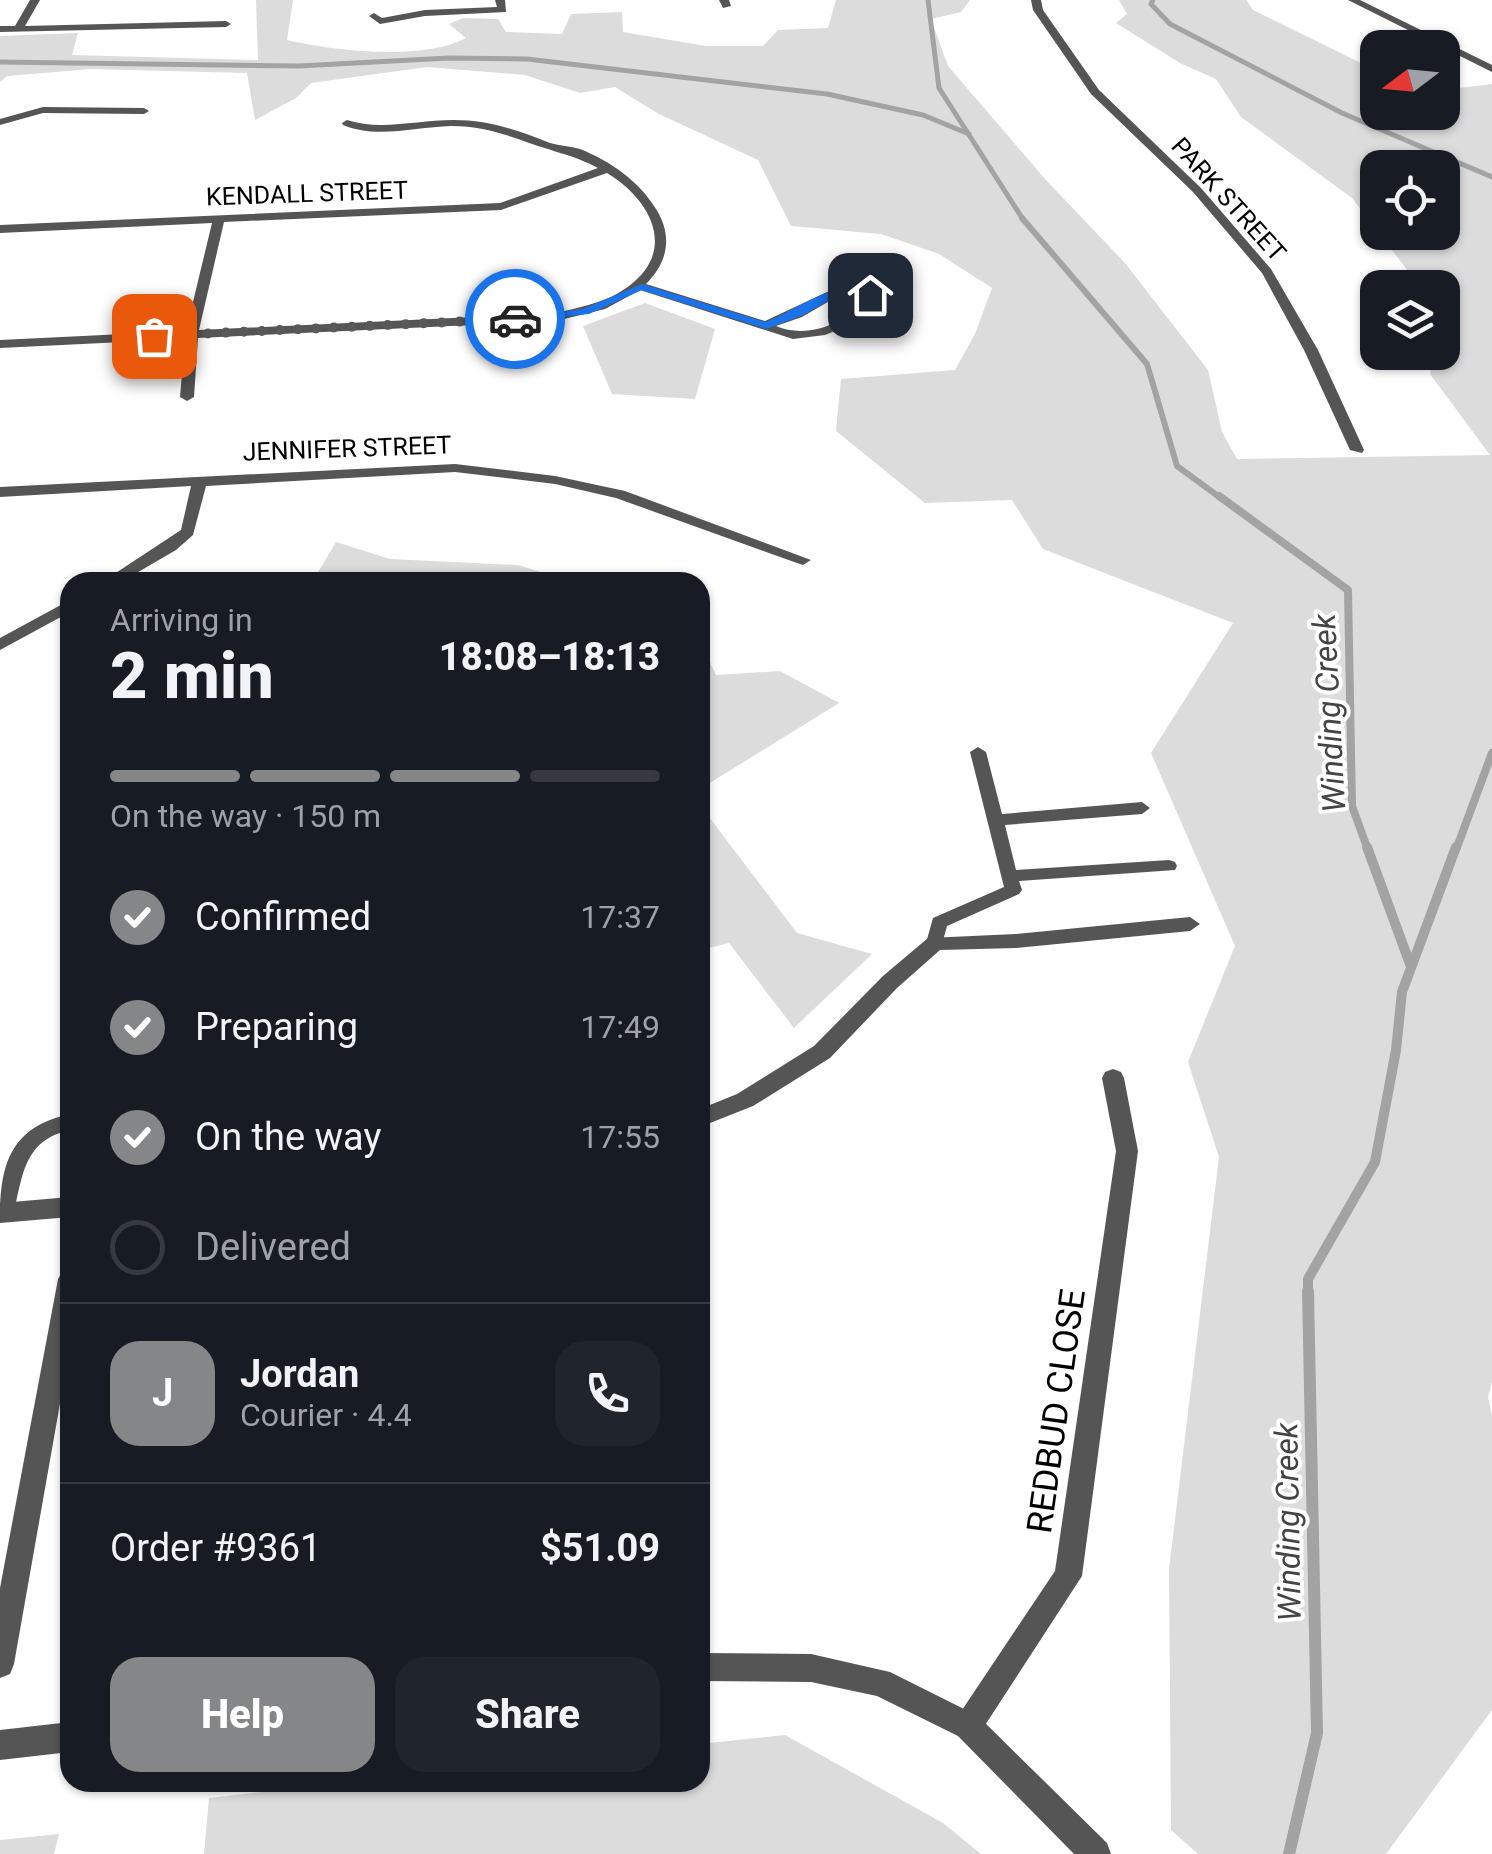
<!DOCTYPE html>
<meta charset="utf-8">
<style>
:root{--surface:#171b24;--page:#20242c;--text:#f1f3f6;--muted:#9ea1a6;--line:#363941;--accent:#858687}
body{margin:0;font-family:Roboto,sans-serif;background:var(--page);color:var(--text);height:100vh;display:flex;flex-direction:column;font-size:38px;white-space:nowrap}
*{box-sizing:border-box;margin:0}
p{font-size:32px;color:var(--muted)}
.icon{flex:none;width:55px;height:55px;fill:none;stroke:currentColor;stroke-width:2;stroke-linecap:round;stroke-linejoin:round}
.map{position:relative;flex:1;overflow:hidden}
.drawer{position:absolute;left:60px;top:572px;width:650px;height:1220px;display:flex;flex-direction:column;background:var(--surface);border-radius:30px;box-shadow:0 2px 8px #0004}
.drawer>*{flex:none}
.needle{width:65px;rotate:254deg}
.tools{position:absolute;left:1360px;top:30px;display:grid;gap:20px}
.tools a{display:grid;place-items:center;width:100px;height:100px;border-radius:20px;background:var(--surface);box-shadow:0 2px 8px #0004;font-size:50px}
.pin{position:absolute;display:grid;place-items:center;width:85px;height:85px;color:#fff;margin:-42px;border-radius:20px;box-shadow:0 5px 15px #0006}
.courier{position:absolute;display:grid;place-items:center;width:100px;height:100px;margin:-50px;border:8px solid #1a73e8;border-radius:50%;background:#fff;color:#222;box-shadow:0 2px 12px #0007}
.overview em{font-style:normal;font-weight:800}
.overview div{display:flex;flex-direction:column-reverse}
.overview{display:flex;align-items:center;justify-content:space-between;height:170px;padding:0 50px}
h1{font-size:65px;font-weight:800;line-height:75px}
.bar{display:grid;grid-template-columns:repeat(4,1fr);gap:15px 10px;align-content:center;height:120px;padding:0 50px}
.bar i{height:12px;border-radius:8px;background:var(--line)}
.bar .selected{background:var(--accent)}
.bar p{grid-column:span 4}
.line{display:flex;align-items:center;gap:25px;padding:0 50px;border-top:2px solid var(--line)}
.line div{flex:1}
.round{display:grid;place-items:center;flex:none;width:105px;height:105px;border-radius:30px;background:var(--page)}
ol{padding:0 50px;list-style:none}
li{display:flex;align-items:center;gap:30px;height:110px}
li p{margin-inline-start:auto}
li .icon{padding:10px;border-radius:50%;background:var(--accent);color:#fff;stroke-width:4}
li:last-child{color:var(--muted)}
li i{width:55px;height:55px;border:5px solid var(--line);border-radius:50%}
.primary-button{display:flex;gap:20px;margin-top:auto;padding:20px 50px}
.primary-button a{flex:1;height:115px;border-radius:30px;background:var(--accent);color:#fff;font-size:40px;font-weight:800;line-height:115px;text-align:center}
.primary-button a+a{background:var(--page);color:var(--text)}
.map>svg:first-child{display:block}
</style>
<div class="map">
<svg width="1492" height="1854" viewBox="0 0 1492 1854">
<rect width="100%" height="100%" fill="#fff"/>
<!-- green -->
<g fill="#dcdcdc">
<path d="M256,0H293L287,40C334,51 423,61 466,38L449,24L463,18L498,19L506,32L562,34L571,14L622,12L623,32L706,46H763L778,30L828,28L836,0H970L961,12L931,19L948,66L1045,179L1125,263L1208,370L1222,432L1237,459L1490,455L1430,374L1433,353L1442,352V288L1420,287L1379,233L1442,232V168H1378L1377,231L1352,198L1241,117L1216,79L1180,63L1116,23L1127,14L1119,0H1246L1253,10L1377,71L1378,112H1442L1443,90L1492,84V1382L1488,1397L1492,1416V1710L1386,1854H1198L1171,1830L1169,1569L1219,1157L1188,1062L1235,946L1151,753L1233,623L1043,549L1012,500L925,503L836,431L841,379L955,370L975,334L992,288L939,254L881,234L791,226L758,160L659,114L615,87L580,93L525,75L427,67L311,83L296,98L255,120L247,73L91,69L7,76L0,82V36L78,33L72,55L258,60Z"/>
<path d="M645,303L715,329L695,399L612,394L583,326Z"/>
<path d="M336,542L390,559L518,565L574,582H319L314,579Z"/>
<path d="M700,641L716,675L780,671L839,703L700,789Z"/>
<path d="M700,805L797,933L872,954L794,1028L729,943L700,950Z"/>
<path d="M785,1735L943,1823L981,1854H204L209,1798L349,1782H700V1744Z"/>
<path d="M59,1834L54,1854H0V1840Z"/>
</g>
<g fill="none" stroke-linecap="round" stroke-linejoin="round">
<!-- stream-far4 -->
<g stroke="#a3a3a3" stroke-width="5">
<path d="M928,0L939,88L1024,221"/>
<path d="M1153,0L1151,4L1170,24L1342,113L1492,177"/>
<path d="M0,62L299,66L449,58L527,59L827,94L923,115L969,134"/>
</g>
<!-- stream-far3 -->
<path stroke="#a3a3a3" stroke-width="6" d="M1022,218L1147,364L1177,466L1222,499"/>
<!-- stream-far2 -->
<g stroke="#a3a3a3" stroke-width="8">
<path d="M1219,496L1348,590L1352,806L1368,850"/>
<path d="M1456,850L1492,753"/>
</g>
<!-- stream-far1 -->
<g stroke="#a3a3a3" stroke-width="10">
<path d="M1367,847L1410,964"/>
<path d="M1308,1294V1279L1375,1162L1396,1050L1402,992L1456,847"/>
</g>
<!-- stream -->
<path stroke="#a3a3a3" stroke-width="12" d="M1289,1854L1317,1733L1308,1291"/>
<!-- service -->
<g fill="#555" fill-rule="evenodd">
<path d="M978,747L986,752L1002,814L1142,802L1150,808L1142,814L1005,825L1016,870L1169,860L1175,862L1177,866L1175,870L1019,881L1022,890L1019,894L947,926L941,948H929L926,943L933,918L1004,887L970,752Z"/>
<path d="M70,1114V1130C25,1140 23,1173 14,1212L11,1218L0,1219C0,1163 11,1127 70,1114Z"/>
</g>
<!-- minor -->
<g fill="#555" fill-rule="evenodd">
<path d="M30,0H40L25,26L226,21L231,24L226,27L0,32V26H15Z"/>
<path d="M495,0H505L506,12L425,16L380,24L369,16L374,13L382,18L425,10L497,7Z"/>
<path d="M719,0H729L731,6L723,8Z"/>
<path d="M1031,0H1041L1043,10L1099,90L1201,188L1271,269L1318,350L1364,450L1362,453L1350,450L1304,350L1262,273L1193,192L1091,94L1033,10Z"/>
<path d="M1348,0H1360L1492,65V72Z"/>
<path d="M43,107L144,108L149,111L144,114L43,113L0,125V119Z"/>
<path d="M347,120C380,131 418,120 453,120C489,120 517,130 550,143C560,146 570,146 580,149C610,161 639,181 656,209C673,236 668,262 646,284L765,321L842,285L865,287L876,295L869,309L845,327L825,335L793,339L640,290L605,309L556,321L198,338L194,397L187,401L180,397L185,339L0,348V340L186,331L212,223L0,233V225L500,203L598,168C577,157 569,156 548,149C512,138 490,126 451,126C416,127 376,139 343,125L342,123ZM607,173C650,199 678,249 629,286C608,302 581,307 556,313L199,330L224,222L501,210ZM845,292L863,296C848,325 806,339 776,326L802,317Z"/>
<path d="M455,464L555,476L625,491L811,560L803,565L797,563L616,498L555,484L455,472L206,486L193,535L176,550L121,582H102L181,530L191,486L0,497V487Z"/>
<path d="M70,600V612L0,650V638Z"/>
<path d="M1190,917L1200,924L1190,931L1016,948L940,950L897,988L830,1058L753,1106L700,1127V1109L737,1094L814,1046L883,976L928,938L1016,934Z"/>
<path d="M1113,1069L1121,1072L1124,1078L1138,1151L1082,1576L978,1736L968,1741L958,1736L953,1726L958,1716L1055,1571L1116,1151L1102,1078L1105,1072Z"/>
<path d="M70,1197V1217L0,1223V1203Z"/>
<path d="M70,1268V1347L14,1664L10,1674L0,1678V1588L58,1279L62,1272Z"/>
</g>
<!-- tertiary -->
<g fill="#555" fill-rule="evenodd">
<path d="M700,1653L811,1654L890,1672L978,1716L1107,1843L1111,1854H1074L958,1736L877,1696L811,1682L700,1681Z"/>
<path d="M70,1722V1752L0,1760V1730Z"/>
</g>
</g>
<!-- route -->
<path fill="#1a73e8" d="M642,284L765,322C797,311 847,269 876,295L870,298L858,291H847L801,316L766,329L642,290L589,314L515,322L509,319L583,309Z"/>
<g fill="none" stroke-linecap="round" stroke-linejoin="round">
<!-- done -->
<path stroke="#595959" stroke-width="10" stroke-dasharray="0 18" d="M154,336L515,319"/>
</g>
<g text-anchor="middle" stroke-width="8" stroke-linejoin="round" paint-order="stroke">
<!-- far-street labels -->
<g font-size="25" fill="#000" stroke="#fff">
<text transform="translate(307 193) rotate(-2)" y="9">KENDALL STREET</text>
<text transform="translate(1229 199) rotate(48)" y="9">PARK STREET</text>
<text transform="translate(347 448) rotate(-2)" y="9">JENNIFER STREET</text>
</g>
<!-- water labels -->
<g font-size="32" font-style="italic" fill="#444" stroke="#fff">
<text transform="translate(1329 713) rotate(-93)" y="11">Winding Creek</text>
<text transform="translate(1288 1522) rotate(-91)" y="11">Winding Creek</text>
</g>
<!-- near-street labels -->
<g font-size="35" fill="#000" stroke="#fff">
<text transform="translate(1056 1411) rotate(-82)" y="12">REDBUD CLOSE</text>
</g>
</g>
</svg>
<div class="tools">
<a><svg class="needle" viewBox="-14 -14 28 28"><path d="M0-13l5 13h-10z" fill="#e53935"/><path d="M0 13l5-13h-10z" fill="#9ea1a6"/></svg></a>
<a><svg class="icon" aria-label="locate" viewBox="0 0 24 24"><circle cx="12" cy="12" r="6"/><path d="M12 2v4M12 18v4M2 12h4M18 12h4"/></svg></a>
<a><svg class="icon" aria-label="layers" viewBox="0 0 24 24"><path d="M12 4l9 5-9 5-9-5zM3 14l9 5 9-5"/></svg></a>
</div>
<div class="pin" style="left:154px;top:336px;background:#ea580c"><svg class="icon" aria-label="bag" viewBox="0 0 24 24"><path d="M5 8h14l-1 12H6zM9 8a3 3 0 0 1 6 0"/></svg></div>
<div class="pin" style="left:870px;top:295px;background:#1f2937"><svg class="icon" aria-label="home" viewBox="0 0 24 24"><path d="M3 11l9-7 9 7M6 9v11h12V9"/></svg></div>
<div class="courier" style="left:515px;top:319px"><svg class="icon" aria-label="car" viewBox="0 0 24 24"><path d="M5 17H2v-5l4-1 3-4h7l3 4 3 1v5h-3M9 17h6M6 11h13"/><circle cx="7" cy="17" r="2"/><circle cx="17" cy="17" r="2"/></svg></div>
<section class="drawer">
<div class="overview"><div><h1>2 min</h1><p>Arriving in</p></div><em>18:08–18:13</em></div>
<div class="bar"><i class="selected"></i><i class="selected"></i><i class="selected"></i><i></i><p>On the way · 150 m</p></div>
<ol>
<li><svg class="icon" aria-label="check" viewBox="0 0 24 24"><path d="M5 12l5 5 9-10"/></svg>Confirmed<p>17:37</p></li>
<li><svg class="icon" aria-label="check" viewBox="0 0 24 24"><path d="M5 12l5 5 9-10"/></svg>Preparing<p>17:49</p></li>
<li><svg class="icon" aria-label="check" viewBox="0 0 24 24"><path d="M5 12l5 5 9-10"/></svg>On the way<p>17:55</p></li>
<li><i></i>Delivered</li>
</ol>
<div class="line" style="height:180px"><b class="round" style="background:var(--accent);color:#fff">J</b><div><b>Jordan</b><p>Courier · 4.4</p></div><a class="round"><svg class="icon" aria-label="phone" viewBox="0 0 24 24"><path d="M5 4h4l2 5-3 2q2 4 5 5l2-3 5 2v4C11 20 4 13 5 4z"/></svg></a></div>
<div class="line" style="height:130px"><div>Order #9361</div><b>$51.09</b></div>
<div class="primary-button"><a>Help</a><a>Share</a></div>
</section>
</div>
